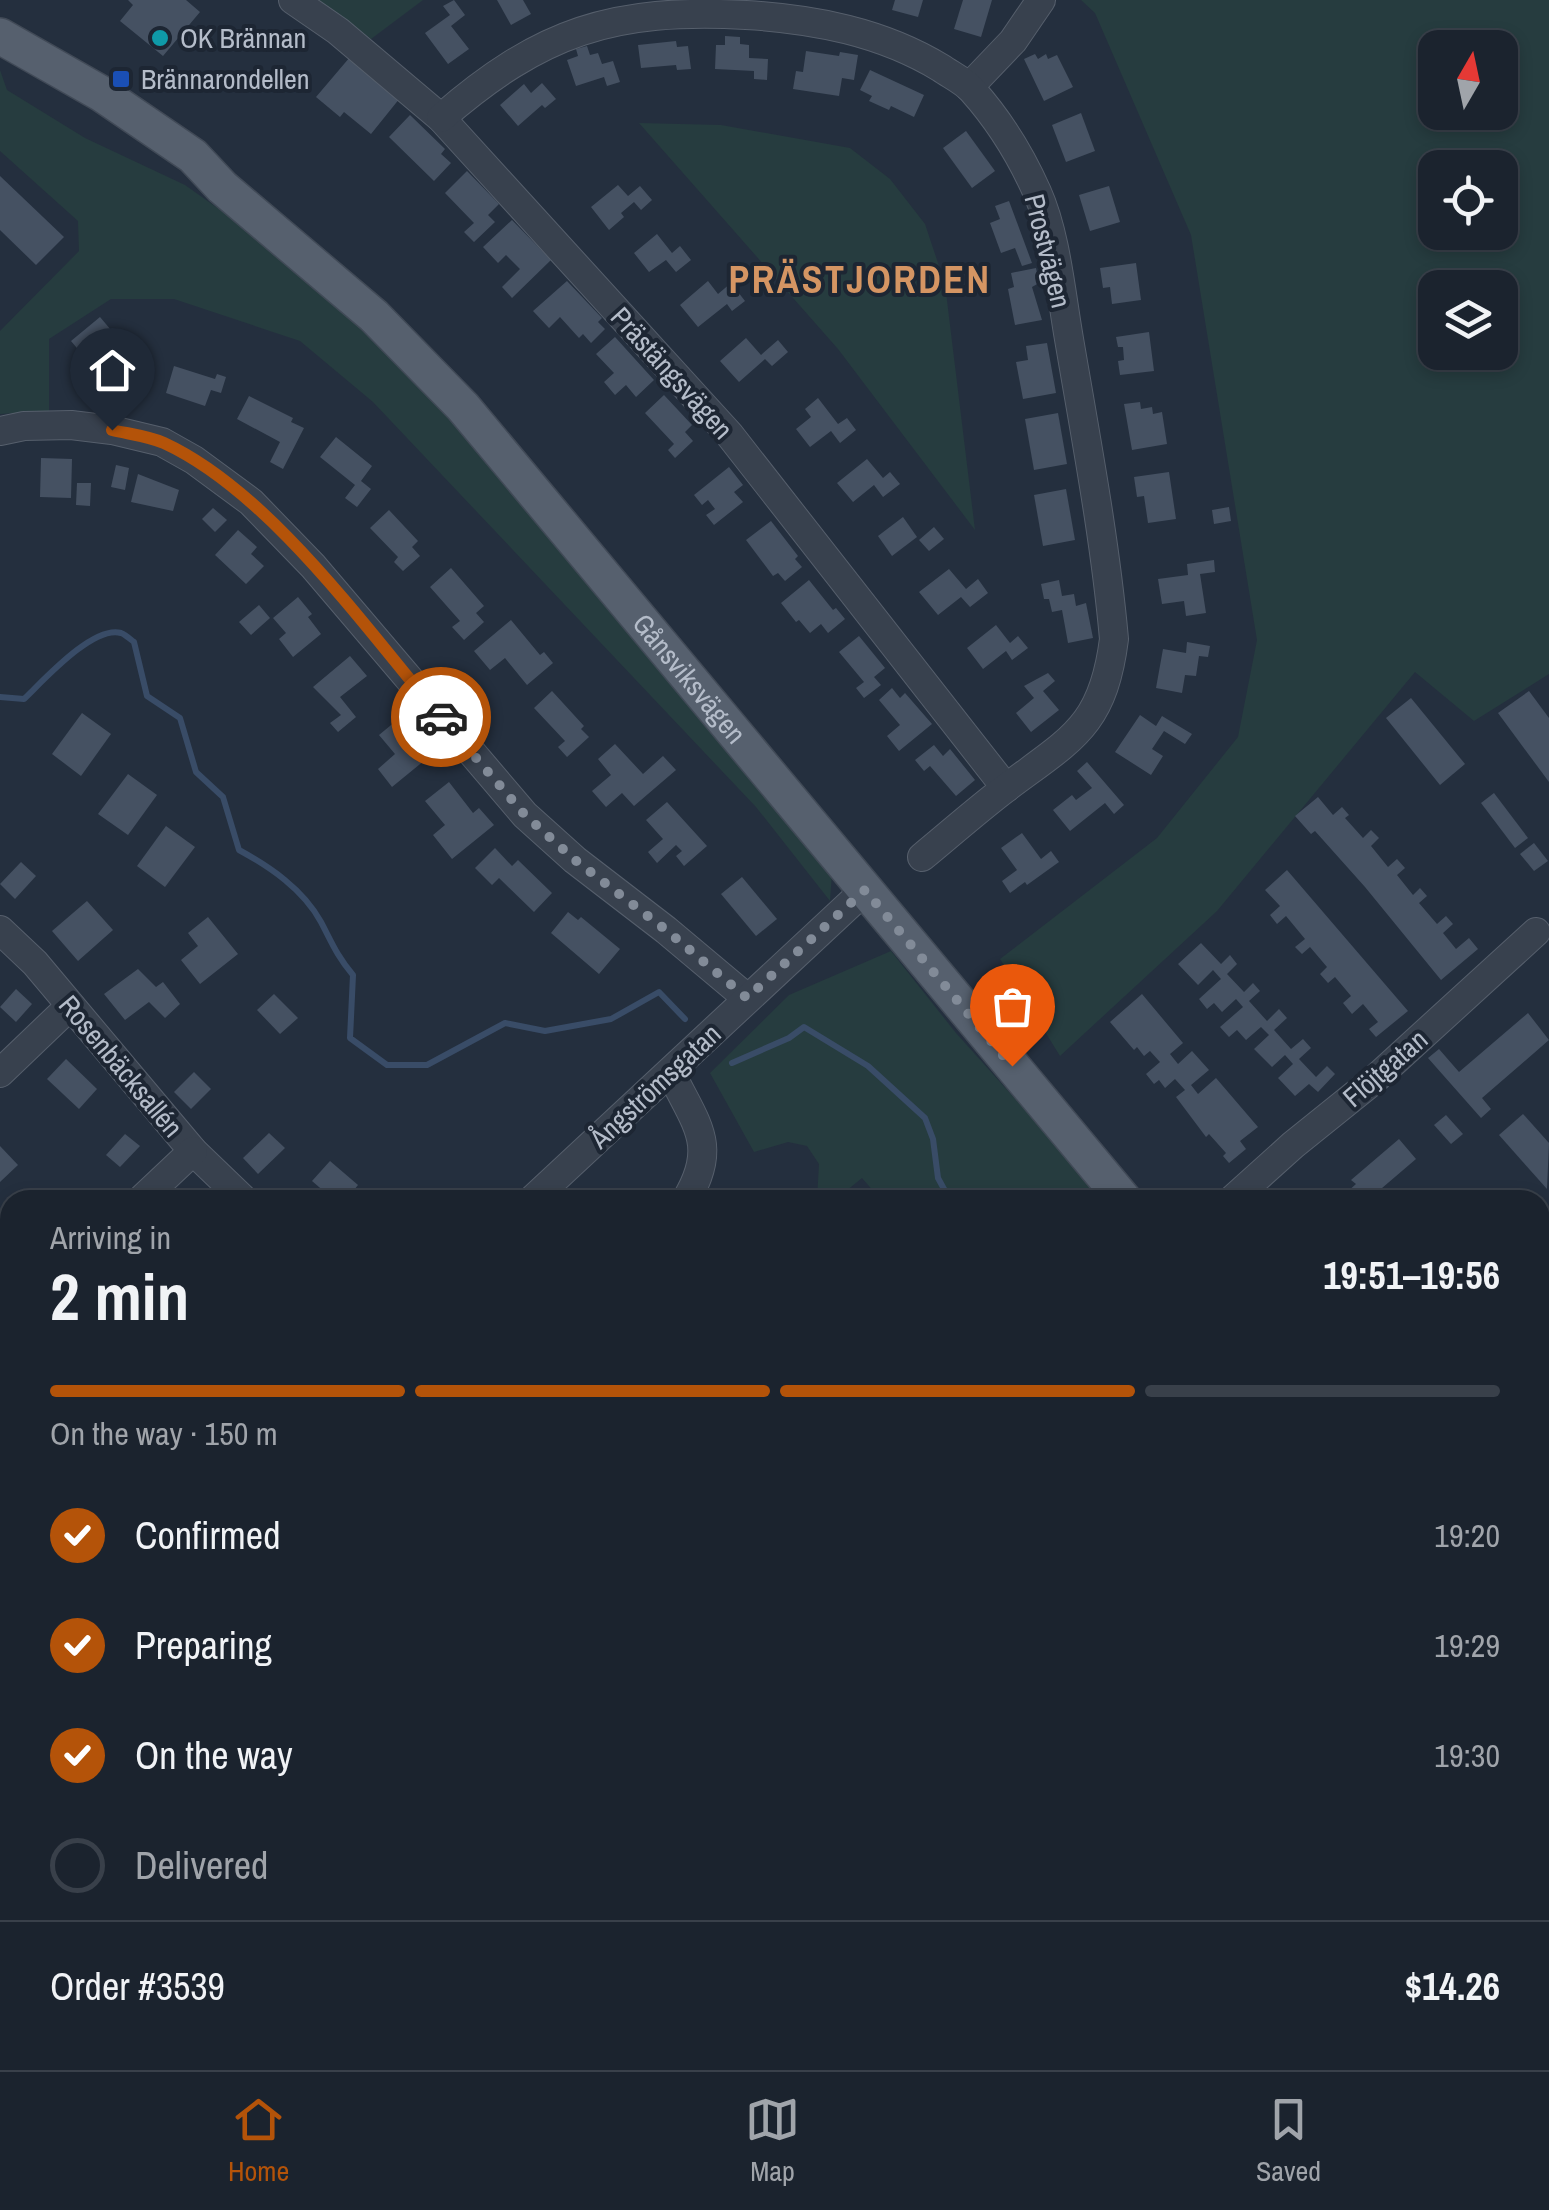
<!DOCTYPE html>
<meta charset="utf-8">
<style>
:root{--surface:#1b232e;--page:#282f3a;--text:#f1f3f6;--muted:#a0a4aa;--line:#39404a;--accent:#b45309}
body{margin:0;font-family:"Archivo Narrow",sans-serif;background:var(--page);color:var(--text);height:100vh;display:flex;flex-direction:column;font-size:38px;white-space:nowrap}
*{box-sizing:border-box;margin:0}
p{font-size:32px;color:var(--muted)}
.icon{flex:none;width:55px;height:55px;fill:none;stroke:currentColor;stroke-width:2;stroke-linecap:round;stroke-linejoin:round}
.map{position:relative;flex:1;overflow:hidden}
.panel{position:absolute;left:0px;top:1190px;width:1550px;height:880px;display:flex;flex-direction:column;background:var(--surface);border-radius:30px 30px 0 0;box-shadow:0 5px 15px #0003,0 0 0 2px var(--line)}
.panel>*{flex:none}
.needle{width:65px;rotate:9deg}
.tools{position:absolute;left:1418px;top:30px;display:grid;gap:20px}
.tools a{display:grid;place-items:center;width:100px;height:100px;border-radius:20px;background:var(--surface);box-shadow:0 5px 15px #0003,0 0 0 2px var(--line);font-size:50px}
.pin{position:absolute;display:grid;place-items:center;width:85px;height:85px;color:#fff;margin:-102px -42px;border-radius:50% 50% 50% 0;rotate:-45deg;box-shadow:0 0 10px #0007}
.pin .icon{rotate:45deg}
.courier{position:absolute;display:grid;place-items:center;width:100px;height:100px;margin:-50px;border:8px solid #b45309;border-radius:50%;background:#fff;color:#222;box-shadow:0 2px 12px #0007}
.overview em{font-style:normal;font-weight:700}
.overview div{display:flex;flex-direction:column-reverse}
.overview{display:flex;align-items:center;justify-content:space-between;height:170px;padding:0 50px}
h1{font-size:65px;font-weight:700;line-height:75px}
.bar{display:grid;grid-template-columns:repeat(4,1fr);gap:15px 10px;align-content:center;height:120px;padding:0 50px}
.bar i{height:12px;border-radius:8px;background:var(--line)}
.bar .current{background:var(--accent)}
.bar p{grid-column:span 4}
.line{display:flex;align-items:center;gap:25px;padding:0 50px;border-top:2px solid var(--line)}
.line div{flex:1}
ol{padding:0 50px;list-style:none}
li{display:flex;align-items:center;gap:30px;height:110px}
li p{margin-inline-start:auto}
li .icon{padding:10px;border-radius:50%;background:var(--accent);color:#fff;stroke-width:4}
li:last-child{color:var(--muted)}
li i{width:55px;height:55px;border:5px solid var(--line);border-radius:50%}
.menu{display:flex;justify-content:space-around;align-items:center;height:140px;border-top:2px solid var(--line);background:var(--surface);font-size:28px;color:var(--muted)}
.menu a{display:grid;justify-items:center;gap:5px}
.menu .current{color:var(--accent)}
.map>svg:first-child{display:block}
</style>
<div class="map">
<svg width="1549" height="2070" viewBox="0 0 1549 2070">
<rect width="100%" height="100%" fill="#242f3e"/>
<!-- green -->
<g fill="#263c3f" fill-rule="evenodd">
<path d="M318,0H423L371,39Z"/>
<path d="M1081,0H1549V674L1474,721L1415,672L1217,911L1060,1056L1000,959L1157,838L1238,737L1257,640L1191,235L1095,13ZM1435,48H1500V112H1435ZM1435,168H1500V232H1435ZM1435,288H1500V352H1435Z"/>
<path d="M0,70L7,90L85,138L185,185L301,267L473,438L832,873L830,901L756,807L373,402L300,341L174,299H111L49,339V411L0,414V331L79,251L78,221L0,151Z"/>
<path d="M639,123L721,125L850,148L890,179L925,224L945,284L975,530L838,349Z"/>
<path d="M891,951L956,1033L1106,1200H881L862,1178L835,1200H817L819,1164L807,1146L788,1142L754,1152L710,1073L789,995Z"/>
<path d="M1540,1718L1549,1729V2070H1120L1129,2060H1540Z"/>
<path d="M10,1802V2060H811L867,2070H0V1827Z"/>
</g>
<g fill="none" stroke-linecap="round" stroke-linejoin="round">
<!-- stream -->
<g stroke="#394c67" stroke-width="6">
<path d="M0,697L24,699C43,681 93,625 121,633C126,635 130,639 134,642L147,696L180,718L196,772L223,797L239,850C270,867 303,889 321,922C332,943 337,956 353,975L350,1038L387,1065H427L505,1023L545,1031L611,1019L659,992L685,1019"/>
<path d="M732,1063L789,1038L804,1027L868,1066L925,1118L933,1139L938,1178L950,1200"/>
<path d="M1540,1806L1549,1816"/>
<path d="M0,1894L10,1862"/>
<path d="M0,1963L10,1970"/>
<path d="M96,2060L97,2062"/>
</g>
</g>
<!-- building -->
<g fill="#455162">
<path d="M128,0H186L200,12L163,56L120,21L133,5Z"/>
<path d="M454,0L465,15L451,26L469,49L448,64L425,33L450,15L443,6Z"/>
<path d="M497,0H523L531,14L511,25Z"/>
<path d="M895,0H923L918,17L892,10Z"/>
<path d="M963,0H992L981,37L954,29Z"/>
<path d="M725,36L740,37V44L749,45V58L768,59L767,80L754,79V71L715,69L716,45H725Z"/>
<path d="M676,41L677,47L688,46L691,69L677,70L676,65L641,68L638,45Z"/>
<path d="M587,46L590,55L598,53L602,64L613,61L620,82L607,86L604,77L576,86L567,60L578,56L576,49Z"/>
<path d="M806,51L839,56L840,52L858,55L854,80L842,78L839,96L793,89L796,71L803,72Z"/>
<path d="M1035,54L1038,59L1046,54L1048,59L1057,55L1073,87L1044,101L1024,59Z"/>
<path d="M350,57L400,98L371,134L344,112L340,117L316,97Z"/>
<path d="M870,70L924,95L914,117L891,106L889,110L869,101L872,96L860,90Z"/>
<path d="M542,83L556,99L545,108L542,105L518,126L500,105L524,84L531,93Z"/>
<path d="M1081,113L1095,151L1066,162L1052,125Z"/>
<path d="M410,115L445,149L441,154L451,163L434,181L389,137Z"/>
<path d="M966,131L995,171L972,188L943,148Z"/>
<path d="M467,171L499,204L488,215L495,222L474,242L464,232L474,223L445,193Z"/>
<path d="M0,176L64,237L36,265L0,230Z"/>
<path d="M618,185L628,196L640,186L652,200L641,210L634,202L621,213L624,217L609,230L591,207Z"/>
<path d="M1109,186L1120,222L1090,231L1079,195Z"/>
<path d="M1009,201L1032,263L1022,266L1015,248L1001,253L990,223L1000,219L995,206Z"/>
<path d="M512,220L551,260L512,298L502,287L520,269L506,255L498,263L483,247Z"/>
<path d="M657,234L672,253L680,246L691,260L676,272L666,260L649,272L634,253Z"/>
<path d="M1136,263L1141,300L1112,304L1110,287L1103,288L1100,268Z"/>
<path d="M1036,268L1039,283L1032,287L1042,320L1015,325L1008,289L1014,287L1011,273Z"/>
<path d="M567,281L602,318L598,322L605,329L591,343L583,334L579,338L560,317L549,328L533,311Z"/>
<path d="M708,281L718,294L731,283L745,301L732,311L727,304L698,327L680,305Z"/>
<path d="M100,317L127,349L119,356L134,373L124,381L109,363L97,372L71,341Z"/>
<path d="M1149,332L1154,371L1120,375L1118,361L1124,360L1123,347H1118L1116,337Z"/>
<path d="M615,337L654,380L636,397L626,385L615,395L604,382L614,373L596,354Z"/>
<path d="M746,338L761,355L778,340L788,352L772,366L765,359L739,382L720,361Z"/>
<path d="M1047,343L1056,393L1023,399L1016,362L1028,360L1026,346Z"/>
<path d="M174,366L215,379L217,374L226,377L221,393L211,390L205,406L166,393Z"/>
<path d="M664,395L692,425L685,432L693,441L675,458L668,450L674,444L645,413Z"/>
<path d="M249,396L293,418L291,422L304,428L283,469L270,462L280,442L237,419Z"/>
<path d="M818,398L838,424L847,418L856,430L840,443L831,431L810,447L796,429L811,417L805,409Z"/>
<path d="M1140,402L1141,409L1152,407L1153,414L1162,412L1167,444L1132,450L1124,404Z"/>
<path d="M1058,413L1067,464L1034,470L1025,419Z"/>
<path d="M336,437L372,466L361,481L371,489L357,507L345,498L355,485L320,457Z"/>
<path d="M41,458L72,459L71,498L40,497Z"/>
<path d="M867,459L883,478L890,472L900,484L883,497L874,485L853,502L837,483Z"/>
<path d="M116,465L129,468L125,490L111,487Z"/>
<path d="M729,467L743,485L734,492L743,502L714,525L706,515L715,509L708,500L702,505L694,495Z"/>
<path d="M1169,472L1176,519L1148,523L1144,496L1137,497L1134,477Z"/>
<path d="M138,474L179,490L173,511L131,502Z"/>
<path d="M77,483H91L90,506L76,505Z"/>
<path d="M1066,489L1075,540L1043,546L1034,495Z"/>
<path d="M1229,507L1231,521L1214,524L1212,510Z"/>
<path d="M213,508L227,520L215,532L202,519Z"/>
<path d="M389,510L418,541L412,547L420,556L403,571L394,562L398,557L370,528Z"/>
<path d="M903,517L917,537L892,556L878,536Z"/>
<path d="M771,521L798,556L795,559L802,567L785,581L778,573L773,576L746,540Z"/>
<path d="M934,527L944,539L929,551L919,540Z"/>
<path d="M238,530L257,547L251,554L264,566L246,584L215,555Z"/>
<path d="M1214,560L1215,572L1200,574L1206,613L1186,616L1184,601L1162,604L1158,579L1188,575L1187,564Z"/>
<path d="M451,568L484,606L476,613L484,622L464,640L452,627L460,621L430,587Z"/>
<path d="M949,569L966,589L978,579L988,593L970,607L961,597L938,615L919,592Z"/>
<path d="M809,580L833,610L836,608L845,619L828,633L821,624L810,633L799,620L796,622L781,603Z"/>
<path d="M1059,580L1062,596L1074,594L1076,606L1086,603L1093,638L1068,643L1062,610L1052,612L1049,599H1044L1041,584Z"/>
<path d="M298,597L312,614L308,617L321,634L293,657L279,639L286,633L273,618Z"/>
<path d="M259,605L270,618L251,635L239,622Z"/>
<path d="M511,620L540,655L544,652L553,663L527,685L505,658L490,670L474,651Z"/>
<path d="M996,625L1010,643L1018,636L1028,648L1012,660L1006,651L983,669L967,648Z"/>
<path d="M859,636L885,668L874,677L881,685L864,698L856,688L864,682L839,652Z"/>
<path d="M1187,642L1210,646L1208,657L1199,656L1196,676L1185,675L1182,693L1156,688L1163,649L1186,653Z"/>
<path d="M350,656L367,676L340,697L356,717L338,732L330,723L341,715L313,687Z"/>
<path d="M1048,673L1055,681L1043,691L1059,710L1031,732L1016,713L1034,698L1024,686Z"/>
<path d="M892,688L900,698L905,693L932,724L899,751L887,736L900,725L879,700Z"/>
<path d="M552,691L584,726L581,729L589,737L567,757L558,747L565,741L534,708Z"/>
<path d="M1529,691L1549,718V782L1498,713Z"/>
<path d="M1411,698L1465,764L1440,785L1386,718Z"/>
<path d="M82,713L111,734L81,776L52,754Z"/>
<path d="M1140,715L1156,726L1162,716L1192,734L1185,744L1164,731L1152,749L1163,756L1151,775L1115,752Z"/>
<path d="M402,716L412,727L401,736L407,744L411,742L425,760L392,787L378,769L395,754L379,735Z"/>
<path d="M615,744L643,774L663,756L676,770L634,806L622,793L606,807L592,791L611,775L598,759Z"/>
<path d="M934,745L943,756L950,749L975,780L956,796L930,766L924,771L915,760Z"/>
<path d="M1087,762L1124,805L1114,814L1105,803L1070,831L1053,810L1072,795L1076,800L1092,788L1077,771Z"/>
<path d="M128,774L157,795L128,835L98,814Z"/>
<path d="M449,782L473,813L479,808L494,825L452,859L433,835L445,825L425,801Z"/>
<path d="M1494,793L1528,838L1515,848L1481,803Z"/>
<path d="M1318,797L1333,815L1342,807L1349,815L1345,818L1363,838L1371,830L1379,838L1371,846L1388,867L1397,859L1405,868L1397,875L1413,895L1420,888L1427,896L1419,903L1437,924L1446,916L1453,924L1443,933L1456,949L1469,938L1478,949L1441,980L1365,887L1315,831L1311,834L1295,816Z"/>
<path d="M667,802L707,846L684,866L676,856L682,851L676,845L657,863L648,852L663,839L646,820Z"/>
<path d="M166,826L195,847L165,887L137,866Z"/>
<path d="M1022,833L1041,859L1051,851L1059,862L1027,885L1025,882L1010,893L1002,881L1017,870L1001,848Z"/>
<path d="M1534,843L1548,861L1534,871L1520,854Z"/>
<path d="M495,848L512,866L518,860L552,893L534,912L499,878L492,885L475,868Z"/>
<path d="M21,862L36,876L15,899L0,884Z"/>
<path d="M1287,870L1408,1011L1376,1037L1369,1029L1378,1022L1363,1004L1352,1014L1343,1003L1351,996L1335,977L1328,983L1320,974L1327,967L1310,947L1302,954L1295,947L1305,939L1286,916L1277,924L1270,915L1280,906L1265,890Z"/>
<path d="M742,877L777,919L756,936L721,894Z"/>
<path d="M87,901L113,930L78,961L52,931Z"/>
<path d="M568,912L578,920L581,917L620,949L599,974L551,933Z"/>
<path d="M208,917L238,954L200,984L181,960L198,946L188,933Z"/>
<path d="M1201,943L1221,964L1230,955L1237,964L1227,974L1244,992L1253,983L1260,991L1249,1001L1267,1021L1279,1009L1287,1018L1274,1030L1291,1049L1303,1039L1311,1048L1299,1059L1316,1077L1327,1066L1335,1074L1318,1092L1309,1084L1295,1096L1278,1078L1293,1064L1285,1055L1272,1067L1254,1049L1269,1035L1261,1027L1246,1040L1237,1030L1229,1037L1220,1027L1243,1007L1236,999L1222,1012L1214,1003L1207,1009L1199,999L1221,979L1213,970L1198,985L1178,964Z"/>
<path d="M138,969L156,987L163,982L180,1004L165,1018L149,1002L125,1020L104,994Z"/>
<path d="M16,989L32,1004L16,1022L0,1007Z"/>
<path d="M274,994L298,1018L280,1034L257,1010Z"/>
<path d="M1142,994L1183,1043L1170,1054L1178,1064L1192,1051L1209,1070L1191,1085L1198,1094L1216,1078L1258,1127L1240,1141L1246,1149L1229,1163L1223,1156L1226,1153L1209,1134L1206,1137L1176,1097L1185,1090L1175,1079L1165,1088L1159,1080L1154,1084L1146,1074L1160,1062L1150,1051L1144,1056L1137,1047L1134,1050L1110,1022Z"/>
<path d="M1528,1013L1549,1040L1482,1098L1491,1109L1481,1118L1428,1058L1439,1049L1459,1072Z"/>
<path d="M66,1059L97,1089L79,1109L47,1079Z"/>
<path d="M194,1072L211,1089L191,1109L174,1092Z"/>
<path d="M1523,1114L1549,1143L1547,1189L1499,1135Z"/>
<path d="M1446,1115L1463,1134L1451,1144L1434,1125Z"/>
<path d="M269,1133L285,1148L258,1174L243,1158Z"/>
<path d="M125,1134L140,1146L120,1167L106,1155Z"/>
<path d="M1399,1139L1416,1159L1368,1200H1338L1356,1184L1351,1180Z"/>
<path d="M0,1146L18,1165L0,1182Z"/>
<path d="M330,1161L358,1185L346,1200H334L312,1181Z"/>
<path d="M0,1276L10,1286V1295L0,1304Z"/>
<path d="M1540,1361L1549,1371V1416L1540,1406Z"/>
<path d="M0,1423L10,1434V1448L0,1458Z"/>
</g>
<g fill="none" stroke-linecap="round" stroke-linejoin="round">
<!-- minor casing -->
<g stroke="#565f6c" stroke-width="30">
<g id="minor">
<path d="M293,0L338,31L441,118L729,434L1006,788"/>
<path d="M969,87L1013,41L1041,0"/>
<path d="M441,118C541,31 613,8 746,15C814,19 882,32 941,68C951,75 964,81 972,90C998,119 1021,156 1037,192C1056,234 1061,293 1069,339C1086,439 1105,539 1114,639C1103,727 1071,739 1006,788C977,810 950,834 922,857"/>
<path d="M0,431L24,426L71,425L112,430L162,442L194,460L251,502L313,566L525,815L575,860L666,930L747,998"/>
<path d="M0,930L35,963L193,1151L244,1200"/>
<path d="M0,1073L69,1007"/>
<path d="M671,1073C696,1125 719,1145 686,1200"/>
<path d="M141,1200L193,1151"/>
<path d="M532,1200L865,890"/>
<path d="M1232,1200L1293,1145L1375,1079L1536,932"/>
<path d="M0,1333L10,1323"/>
<path d="M1540,1540L1549,1525"/>
<path d="M1540,1581L1549,1601"/>
<path d="M0,1669L10,1660"/>
</g>
</g>
<!-- major casing -->
<g stroke="#414a57" stroke-width="38">
<g id="major">
<path id="s1" d="M0,36L102,94L193,156L222,187L374,316L463,407L1124,1200"/>
<path d="M1540,1701L1549,1712"/>
</g>
</g>
<!-- minor -->
<use href="#minor" stroke="#38414e" stroke-width="28"/>
<!-- major -->
<use href="#major" stroke="#56606e" stroke-width="35"/>
</g>
<g fill="none" stroke-linecap="round" stroke-linejoin="round">
<!-- done -->
<path stroke="#828b98" stroke-width="10" stroke-dasharray="0 18" d="M441,717L525,815L575,860L666,930L747,998L865,890L1012,1066"/>
<!-- route -->
<path stroke="#b45309" stroke-width="12" d="M112,430C129,434 148,436 164,443C270,492 366,629 441,717"/>
</g>
<!-- markers -->
<circle fill="#0f9aa8" stroke="#1d2633" stroke-width="4" cx="160" cy="38" r="10"/>
<rect fill="#1a4fb4" stroke="#1d2633" stroke-width="4" x="111" y="69" width="20" height="20" rx="5"/>
<g text-anchor="middle" stroke-width="8" stroke-linejoin="round" paint-order="stroke">
<!-- poi labels -->
<g font-size="28" fill="#b4bcc9" stroke="#1d2633" text-anchor="start">
<text x="180" y="48">OK Brännan</text>
<text x="141" y="89">Brännarondellen</text>
</g>
<!-- street labels -->
<g font-size="28" fill="#b4bcc9" stroke="#1d2633">
<text transform="translate(1048 251) rotate(76)" y="10">Prostvägen</text>
<text transform="translate(672 373) rotate(48)" y="10">Prästängsvägen</text>
<text dy="10" stroke="none"><textPath href="#s1" startOffset="950">Gånsviksvägen</textPath></text>
<text transform="translate(121 1066) rotate(50)" y="10">Rosenbäcksallén</text>
<text transform="translate(1385 1068) rotate(-41)" y="10">Flöjtgatan</text>
<text transform="translate(655 1086) rotate(-43)" y="10">Ångströmsgatan</text>
</g>
<!-- district labels -->
<g font-size="38" font-weight="bold" letter-spacing="2.5" fill="#d59563" stroke="#1d2633">
<text x="860" y="293">PRÄSTJORDEN</text>
</g>
</g>
</svg>
<div class="tools">
<a><svg class="needle" viewBox="-14 -14 28 28"><path d="M0-13l5 13h-10z" fill="#e53935"/><path d="M0 13l5-13h-10z" fill="#a0a4aa"/></svg></a>
<a><svg class="icon" aria-label="locate" viewBox="0 0 24 24"><circle cx="12" cy="12" r="6"/><path d="M12 2v4M12 18v4M2 12h4M18 12h4"/></svg></a>
<a><svg class="icon" aria-label="layers" viewBox="0 0 24 24"><path d="M12 4l9 5-9 5-9-5zM3 14l9 5 9-5"/></svg></a>
</div>
<div class="pin" style="left:1012px;top:1066px;background:#ea580c"><svg class="icon" aria-label="bag" viewBox="0 0 24 24"><path d="M5 8h14l-1 12H6zM9 8a3 3 0 0 1 6 0"/></svg></div>
<div class="pin" style="left:112px;top:430px;background:#1f2937"><svg class="icon" aria-label="home" viewBox="0 0 24 24"><path d="M3 11l9-7 9 7M6 9v11h12V9"/></svg></div>
<div class="courier" style="left:441px;top:717px"><svg class="icon" aria-label="car" viewBox="0 0 24 24"><path d="M5 17H2v-5l4-1 3-4h7l3 4 3 1v5h-3M9 17h6M6 11h13"/><circle cx="7" cy="17" r="2"/><circle cx="17" cy="17" r="2"/></svg></div>
<section class="panel">
<div class="overview"><div><h1>2 min</h1><p>Arriving in</p></div><em>19:51–19:56</em></div>
<div class="bar"><i class="current"></i><i class="current"></i><i class="current"></i><i></i><p>On the way · 150 m</p></div>
<ol>
<li><svg class="icon" aria-label="check" viewBox="0 0 24 24"><path d="M5 12l5 5 9-10"/></svg>Confirmed<p>19:20</p></li>
<li><svg class="icon" aria-label="check" viewBox="0 0 24 24"><path d="M5 12l5 5 9-10"/></svg>Preparing<p>19:29</p></li>
<li><svg class="icon" aria-label="check" viewBox="0 0 24 24"><path d="M5 12l5 5 9-10"/></svg>On the way<p>19:30</p></li>
<li><i></i>Delivered</li>
</ol>
<div class="line" style="height:130px"><div>Order #3539</div><b>$14.26</b></div>
</section>
</div>
<nav class="menu">
<a class="current"><svg class="icon" aria-label="home" viewBox="0 0 24 24"><path d="M3 11l9-7 9 7M6 9v11h12V9"/></svg>Home</a>
<a><svg class="icon" aria-label="map" viewBox="0 0 24 24"><path d="M3 6l6-2 6 2 6-2v14l-6 2-6-2-6 2zM9 4v14M15 6v14"/></svg>Map</a>
<a><svg class="icon" aria-label="saved" viewBox="0 0 24 24"><path d="M7 4h10v16l-5-4-5 4z"/></svg>Saved</a>
</nav>
